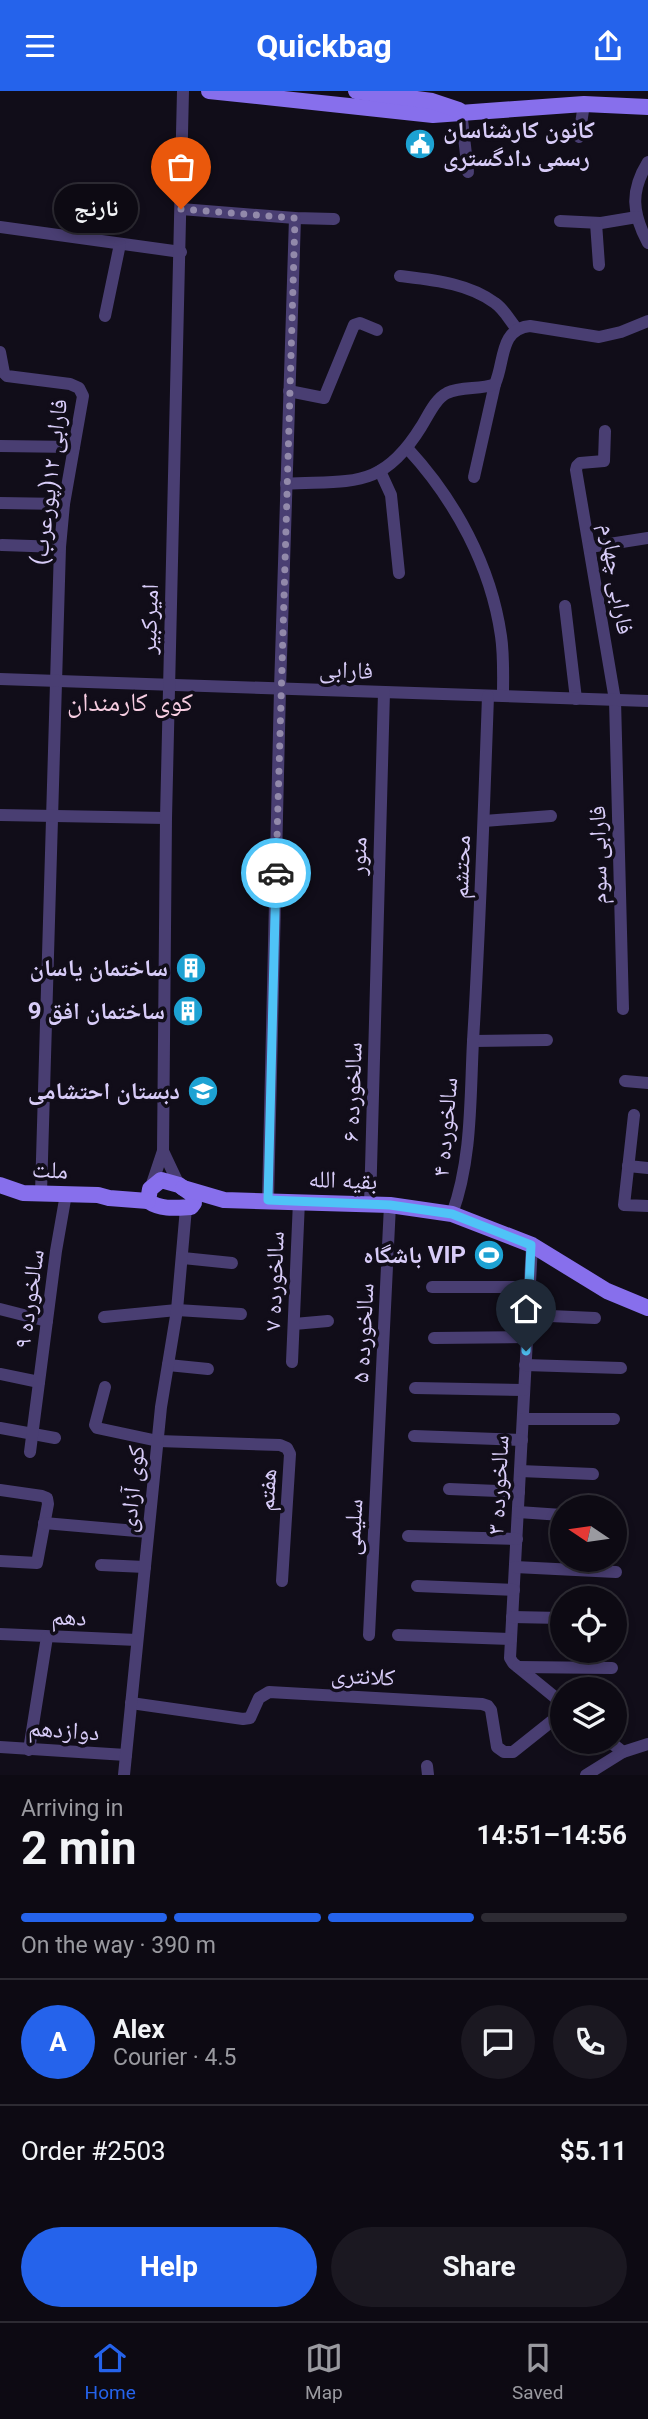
<!DOCTYPE html>
<meta charset="utf-8">
<style>
:root{--surface:#0d0a13;--page:#1b1821;--text:#f1f3f6;--muted:#9a9aa0;--line:#2d2b33;--accent:#2563eb}
body{margin:0;font-family:Roboto,"Noto Naskh Arabic",sans-serif;background:var(--page);color:var(--text);height:100vh;display:flex;flex-direction:column;font-size:26px;white-space:nowrap}
*{box-sizing:border-box;margin:0}
p{font-size:23px;color:var(--muted)}
.icon{flex:none;width:38px;height:38px;fill:none;stroke:currentColor;stroke-width:2;stroke-linecap:round;stroke-linejoin:round}
.map{position:relative;height:1684px;overflow:hidden}
.details{display:flex;flex-direction:column;background:var(--surface);flex:1}
.details>*{flex:none}
.needle{width:46px;rotate:283deg}
.fabs{position:absolute;left:550px;top:1404px;display:grid;gap:14px}
.fabs a{display:grid;place-items:center;width:77px;height:77px;border-radius:50%;background:var(--surface);box-shadow:0 4px 10px #0003,0 0 0 2px var(--line);font-size:35px}
.pin{position:absolute;display:grid;place-items:center;width:60px;height:60px;color:#fff;margin:-72px -30px;border-radius:50% 50% 50% 0;rotate:-45deg;box-shadow:0 0 7px #0007}
.pin .icon{rotate:45deg}
.courier{position:absolute;display:grid;place-items:center;width:70px;height:70px;margin:-35px;border:5px solid #4fc3f7;border-radius:50%;background:#fff;color:#222;box-shadow:0 2px 9px #0007}
.bubble{position:absolute;height:49px;border-radius:24px;background:var(--surface);box-shadow:0 4px 10px #0003,0 0 0 2px var(--line);font-size:23px;font-weight:700;line-height:49px;text-align:center}
.summary em{font-style:normal;font-weight:700}
.summary div{display:flex;flex-direction:column-reverse}
.summary{display:flex;align-items:center;justify-content:space-between;height:119px;padding:0 21px}
h1{font-size:46px;font-weight:700;line-height:52px}
.bar{display:grid;grid-template-columns:repeat(4,1fr);gap:10px 7px;align-content:center;height:84px;padding:0 21px}
.bar i{height:9px;border-radius:5px;background:var(--line)}
.bar .on{background:var(--accent)}
.bar p{grid-column:span 4}
.line{display:flex;align-items:center;gap:18px;padding:0 21px;border-top:2px solid var(--line)}
.line div{flex:1}
.round{display:grid;place-items:center;flex:none;width:74px;height:74px;border-radius:37px;background:var(--page)}
.button{display:flex;gap:14px;margin-top:auto;padding:14px 21px}
.button a{flex:1;height:80px;border-radius:42px;background:var(--accent);color:#fff;font-size:28px;font-weight:700;line-height:80px;text-align:center}
.button a+a{background:var(--page);color:var(--text)}
header{display:flex;justify-content:space-between;align-items:center;height:91px;padding:0 21px;background:var(--accent);color:#fff;font-size:32px;font-weight:700}
.menu{display:flex;justify-content:space-around;align-items:center;height:98px;border-top:2px solid var(--line);background:var(--surface);font-size:19px;color:var(--muted)}
.menu a{display:grid;justify-items:center;gap:4px}
.menu .on{color:var(--accent)}
.map>svg:first-child{display:block}
</style>
<header><svg class="icon" aria-label="menu" viewBox="0 0 24 24"><path d="M4 6h16M4 12h16M4 18h16"/></svg>Quickbag<svg class="icon" aria-label="share" viewBox="0 0 24 24"><path d="M12 15V3M7 8l5-5 5 5M5 13v7h14v-7"/></svg></header>
<div class="map">
<svg width="648" height="1684" viewBox="0 0 648 1684">
<rect width="100%" height="100%" fill="#110d19"/>
<g fill="none" stroke-linecap="round" stroke-linejoin="round">
<!-- street -->
<g stroke="#493e72" stroke-width="12">
<path d="M461,20L468,81"/>
<path d="M579,46L584,13"/>
<path d="M648,71C630,100 632,122 648,152"/>
<path d="M181,118L295,127L334,128"/>
<path d="M560,130L601,132L637,126"/>
<path d="M596,132L599,174"/>
<path d="M0,136L181,161"/>
<path d="M400,185C433,189 468,192 495,212C504,218 510,230 517,238"/>
<path d="M105,225L120,153"/>
<path d="M0,261L4,282L7,285L70,293L79,297L83,305L64,413L60,456L41,1102"/>
<path d="M289,300L324,307L354,234L360,232L377,239"/>
<path d="M605,340L604,370L580,372L577,375L576,379L615,609L623,918"/>
<path d="M0,355L74,356"/>
<path d="M408,358C455,409 491,475 501,545C504,565 503,586 503,605"/>
<path d="M380,380L391,404L399,482"/>
<path d="M474,386L495,293"/>
<path d="M286,393C352,389 382,399 421,336C428,325 435,308 447,302C462,295 480,299 495,293C505,271 499,238 530,235L599,246L621,241L648,230"/>
<path d="M0,412L64,413"/>
<path d="M2,454L60,456"/>
<path d="M590,456L648,447"/>
<path d="M565,515L576,608"/>
<path d="M0,588L648,610"/>
<path d="M0,724L166,727"/>
<path d="M484,730L551,725"/>
<path d="M473,950L547,949"/>
<path d="M625,990L648,992"/>
<path d="M634,1024L624,1114L648,1115"/>
<path d="M163,1060L179,1094"/>
<path d="M628,1075L648,1077"/>
<path d="M151,1096L163,1060L166,727L183,0"/>
<path d="M268,1109L280,598L295,127"/>
<path d="M370,1114L384,601"/>
<path d="M452,1123C472,1069 470,1008 473,950C480,835 484,720 488,605"/>
<path d="M532,1154L510,1567L513,1572L562,1612"/>
<path d="M183,1167L232,1172"/>
<path d="M432,1196H529"/>
<path d="M0,1218L47,1230"/>
<path d="M528,1224L595,1227"/>
<path d="M104,1226L177,1219L241,1223"/>
<path d="M294,1233L328,1230"/>
<path d="M434,1247L527,1246"/>
<path d="M292,1271L299,1110"/>
<path d="M168,1274L208,1278"/>
<path d="M525,1274L621,1277"/>
<path d="M0,1283L39,1291"/>
<path d="M105,1296L95,1334L97,1337L158,1350L280,1354L287,1357L290,1363L282,1490"/>
<path d="M415,1297L524,1299"/>
<path d="M523,1328H614"/>
<path d="M0,1337L55,1347"/>
<path d="M414,1345L522,1349"/>
<path d="M30,1361L56,1160L66,1103"/>
<path d="M520,1380L593,1383"/>
<path d="M449,1398L519,1401"/>
<path d="M0,1399L42,1405L47,1407L48,1413L37,1472L0,1470"/>
<path d="M518,1421L562,1424"/>
<path d="M44,1432L148,1441"/>
<path d="M408,1445L517,1448"/>
<path d="M101,1474L145,1476"/>
<path d="M515,1476L616,1481"/>
<path d="M417,1495L514,1499"/>
<path d="M512,1526L562,1527"/>
<path d="M0,1543L137,1549"/>
<path d="M369,1544L390,1114"/>
<path d="M398,1544L511,1548"/>
<path d="M518,1576L612,1577"/>
<path d="M131,1612L243,1628L250,1627L259,1607L269,1601L482,1613L488,1615L491,1619L497,1656L504,1661H513L562,1622"/>
<path d="M609,1650L623,1661"/>
<path d="M0,1656L126,1664"/>
<path d="M29,1659L47,1546"/>
<path d="M427,1675L428,1684"/>
<path d="M124,1684L161,1316L177,1219L186,1117"/>
<path d="M586,1684L623,1661L648,1653"/>
</g>
<!-- secondary -->
<g stroke="#876fec" stroke-width="16">
<path d="M209,0L433,24L584,13L648,16"/>
<path d="M356,0L432,10L459,19"/>
<path d="M161,1089L179,1094L193,1104L194,1112L191,1116C176,1117 161,1119 148,1110L150,1098Z"/>
<path d="M0,1094L23,1102L98,1104L109,1107L148,1110"/>
<path d="M183,1097L224,1109L390,1114L452,1123L532,1154L607,1200L648,1217"/>
</g>
</g>
<g fill="none" stroke-linecap="round" stroke-linejoin="round">
<!-- done -->
<path stroke="#9289aa" stroke-width="7" stroke-dasharray="0 12.6" d="M181,118L295,127L276,782"/>
<!-- route -->
<path stroke="#4fc3f7" stroke-width="9" d="M276,782L268,1109L390,1114L452,1123L531,1154L526,1260"/>
</g>
<!-- icons -->
<defs>
<g id="civic-disc" transform="scale(1.575)"><circle r="9.5" fill="#1da2d3" stroke="#110d19"/><path d="M-.6-6.5H3V-4.5H.6V-3L4-1V1h2V6H-6V1h2V-1L-.6-3ZM-1.2 2.5V6h2.4V2.5Z" fill="#fff"/></g>
<g id="building-disc" transform="scale(1.575)"><circle r="9.5" fill="#1da2d3" stroke="#110d19"/><path d="M-4-6H4V6H1V3H-1V6H-4ZM-2.5-4.3h1.7v1.8h-1.7ZM.8-4.3h1.7v1.8H.8ZM-2.5-1h1.7V.8h-1.7ZM.8-1h1.7V.8H.8Z" fill="#fff"/></g>
<g id="school-disc" transform="scale(1.575)"><circle r="9.5" fill="#1da2d3" stroke="#110d19"/><path d="M0-5L7-2L0 1L-7-2ZM-4 1L0 2.5L4 1V4Q0 6-4 4Z" fill="#fff"/></g>
<g id="stadium-disc" transform="scale(1.575)"><circle r="9.5" fill="#1da2d3" stroke="#110d19"/><path d="M0-5a6.5 5 0 1 0 0 10a6.5 5 0 1 0 0-10ZM-3.5-1.8h7v3.6h-7Z" fill="#fff"/></g>
</defs>
<g fill-rule="evenodd">
<use href="#civic-disc" x="420" y="53"/>
<use href="#building-disc" x="191" y="877"/>
<use href="#building-disc" x="188" y="920"/>
<use href="#school-disc" x="203" y="1000"/>
<use href="#stadium-disc" x="489" y="1164"/>
</g>
<g text-anchor="middle" stroke-width="7" stroke-linejoin="round" paint-order="stroke">
<!-- poi labels -->
<g font-size="24" font-weight="bold" fill="#d8ccf8" stroke="#110d19" text-anchor="end">
<text x="443" y="47" text-anchor="start">کانون کارشناسان<tspan x="443" dy="28">رسمی دادگستری</tspan></text>
<text x="168" y="885">ساختمان یاسان</text>
<text x="165" y="928">ساختمان افق 9</text>
<text x="180" y="1008">دبستان احتشامی</text>
<text x="466" y="1172">باشگاه VIP</text>
</g>
<!-- street labels -->
<g font-size="24" fill="#d8ccf8" stroke="#110d19">
<text transform="translate(49 391) rotate(-83)" y="8">فارابی ۱۲(پورعرب)</text>
<text transform="translate(617 488) rotate(81)" y="8">فارابی چهارم</text>
<text transform="translate(149 528) rotate(-88)" y="8">امیرکبیر</text>
<text transform="translate(346 579) rotate(2)" y="8">فارابی</text>
<text transform="translate(598 764) rotate(-91)" y="8">فارابی سوم</text>
<text transform="translate(358 765) rotate(-88)" y="8">منور</text>
<text transform="translate(461 776) rotate(-88)" y="8">محتشم</text>
<text transform="translate(352 1001) rotate(-88)" y="8">سالخورده ۶</text>
<text transform="translate(445 1036) rotate(-85)" y="8">سالخورده ۴</text>
<text transform="translate(50 1079) rotate(3)" y="8">ملت</text>
<text transform="translate(343 1089) rotate(2)" y="8">بقیه الله</text>
<text transform="translate(274 1190) rotate(-88)" y="8">سالخورده ۷</text>
<text transform="translate(29 1208) rotate(-82)" y="8">سالخورده ۹</text>
<text transform="translate(363 1242) rotate(-87)" y="8">سالخورده ۵</text>
<text transform="translate(498 1394) rotate(-87)" y="8">سالخورده ۳</text>
<text transform="translate(132 1398) rotate(-84)" y="8">کوی آزادی</text>
<text transform="translate(267 1399) rotate(-87)" y="8">هفتم</text>
<text transform="translate(353 1436) rotate(-87)" y="8">سلیمی</text>
<text transform="translate(69 1526) rotate(2)" y="8">دهم</text>
<text transform="translate(363 1585) rotate(3)" y="8">کلانتری</text>
<text transform="translate(64 1639) rotate(4)" y="8">دوازدهم</text>
</g>
<!-- neighbourhood labels -->
<g font-size="26" fill="#f8cee2" stroke="#110d19">
<text x="130" y="620">کوی کارمندان</text>
</g>
</g>
</svg>
<div class="fabs">
<a><svg class="needle" viewBox="-14 -14 28 28"><path d="M0-13l5 13h-10z" fill="#e53935"/><path d="M0 13l5-13h-10z" fill="#9a9aa0"/></svg></a>
<a><svg class="icon" aria-label="locate" viewBox="0 0 24 24"><circle cx="12" cy="12" r="6"/><path d="M12 2v4M12 18v4M2 12h4M18 12h4"/></svg></a>
<a><svg class="icon" aria-label="layers" viewBox="0 0 24 24"><path d="M12 4l9 5-9 5-9-5zM3 14l9 5 9-5"/></svg></a>
</div>
<div class="pin" style="left:181px;top:118px;background:#ea580c"><svg class="icon" aria-label="bag" viewBox="0 0 24 24"><path d="M5 8h14l-1 12H6zM9 8a3 3 0 0 1 6 0"/></svg></div>
<div class="pin" style="left:526px;top:1260px;background:#1f2937"><svg class="icon" aria-label="home" viewBox="0 0 24 24"><path d="M3 11l9-7 9 7M6 9v11h12V9"/></svg></div>
<div class="courier" style="left:276px;top:782px"><svg class="icon" aria-label="car" viewBox="0 0 24 24"><path d="M5 17H2v-5l4-1 3-4h7l3 4 3 1v5h-3M9 17h6M6 11h13"/><circle cx="7" cy="17" r="2"/><circle cx="17" cy="17" r="2"/></svg></div>
<div class="bubble" style="left:54px;top:93px;width:84px">نارنج</div>
</div>
<section class="details">
<div class="summary"><div><h1>2 min</h1><p>Arriving in</p></div><em>14:51–14:56</em></div>
<div class="bar"><i class="on"></i><i class="on"></i><i class="on"></i><i></i><p>On the way · 390 m</p></div>
<div class="line" style="height:126px"><b class="round" style="background:var(--accent);color:#fff">A</b><div><b>Alex</b><p>Courier · 4.5</p></div><a class="round"><svg class="icon" aria-label="chat" viewBox="0 0 24 24"><path d="M4 5h16v11H9l-5 4z"/></svg></a><a class="round"><svg class="icon" aria-label="phone" viewBox="0 0 24 24"><path d="M5 4h4l2 5-3 2q2 4 5 5l2-3 5 2v4C11 20 4 13 5 4z"/></svg></a></div>
<div class="line" style="height:91px"><div>Order #2503</div><b>$5.11</b></div>
<div class="button"><a>Help</a><a>Share</a></div>
</section>
<nav class="menu">
<a class="on"><svg class="icon" aria-label="home" viewBox="0 0 24 24"><path d="M3 11l9-7 9 7M6 9v11h12V9"/></svg>Home</a>
<a><svg class="icon" aria-label="map" viewBox="0 0 24 24"><path d="M3 6l6-2 6 2 6-2v14l-6 2-6-2-6 2zM9 4v14M15 6v14"/></svg>Map</a>
<a><svg class="icon" aria-label="saved" viewBox="0 0 24 24"><path d="M7 4h10v16l-5-4-5 4z"/></svg>Saved</a>
</nav>
